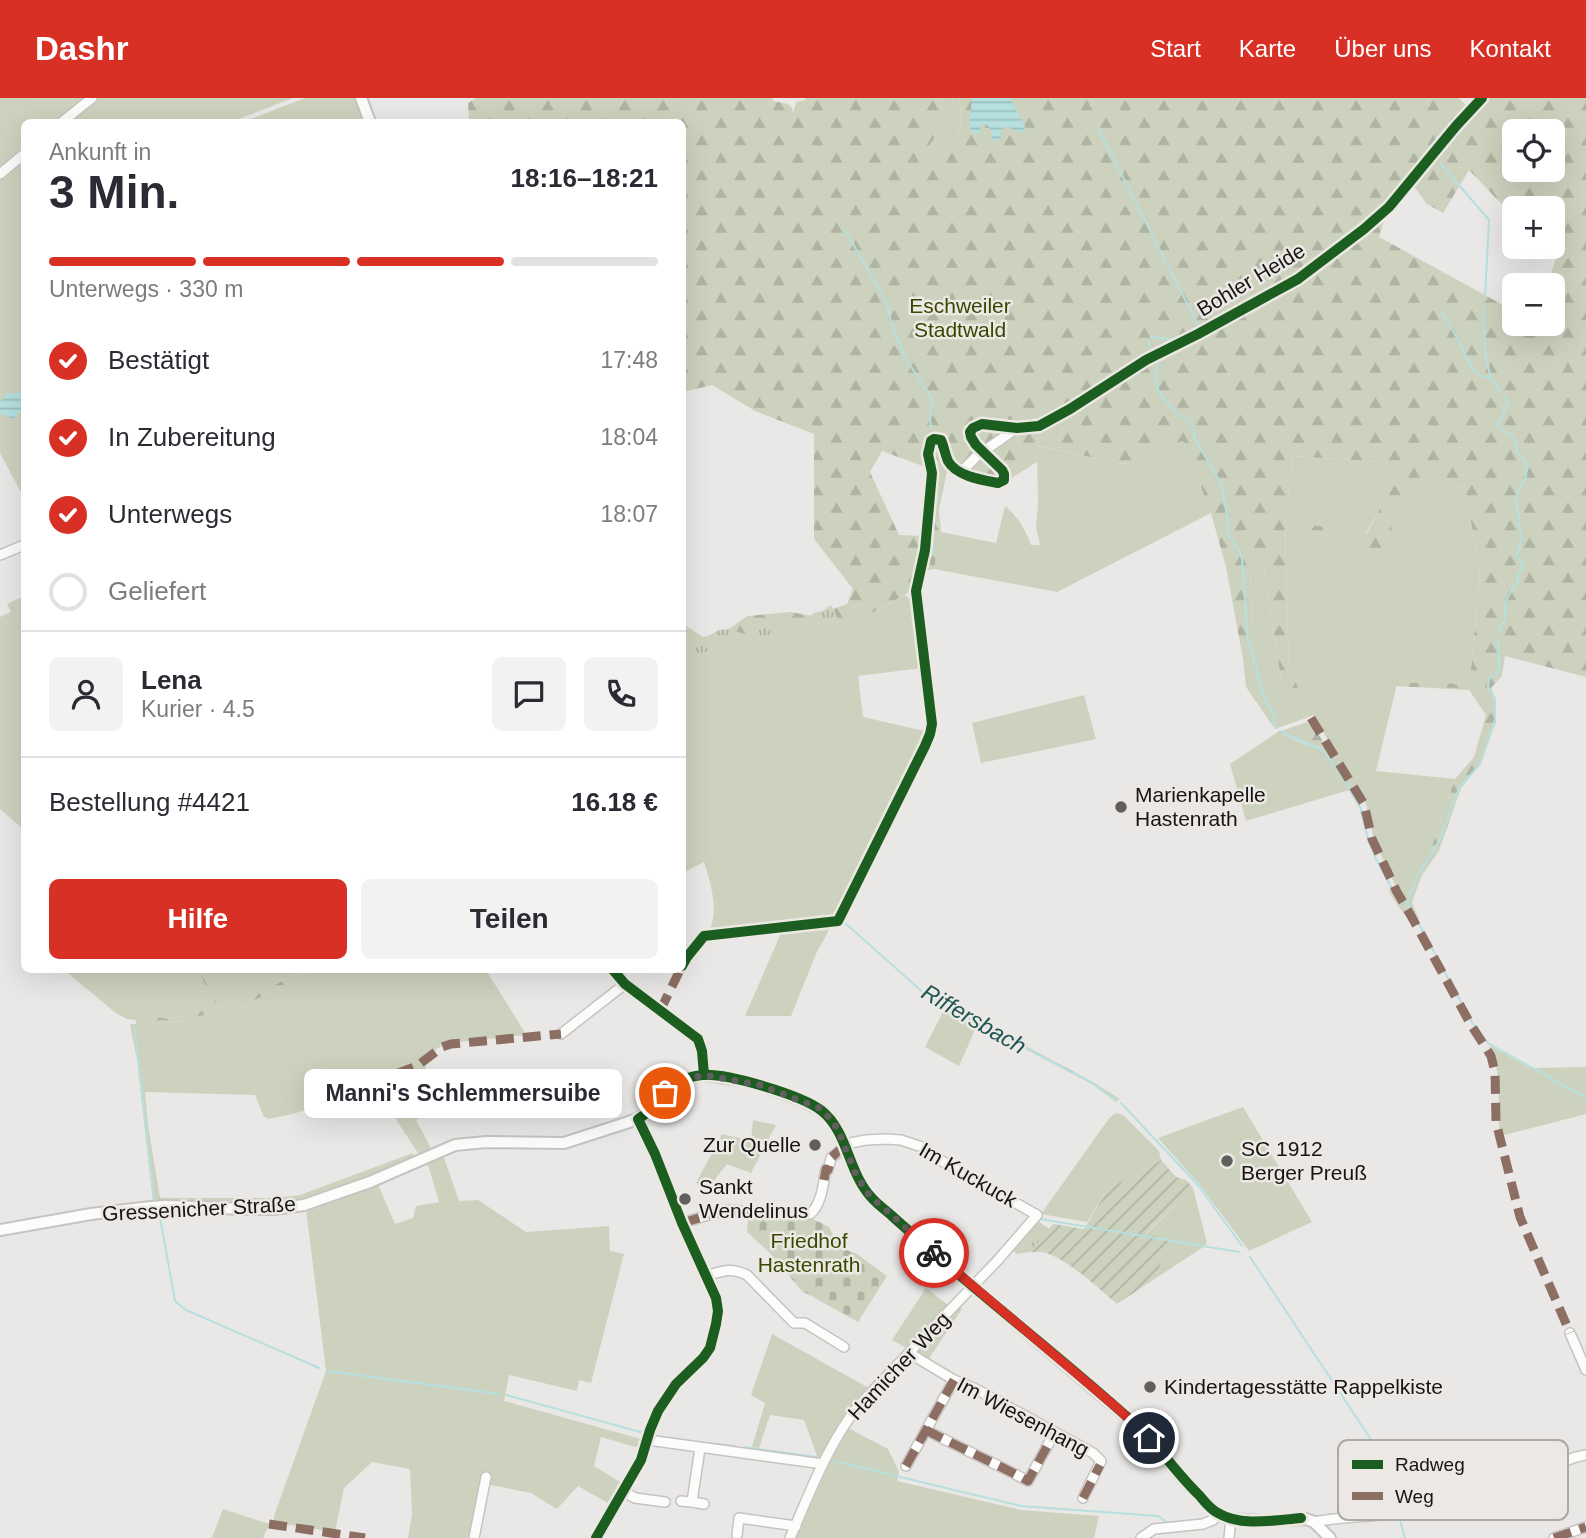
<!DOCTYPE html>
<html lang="de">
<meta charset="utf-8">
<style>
:root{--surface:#fff;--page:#f2f2f3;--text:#2b2b33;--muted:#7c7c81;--line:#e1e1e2;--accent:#d93025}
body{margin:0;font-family:Arial,sans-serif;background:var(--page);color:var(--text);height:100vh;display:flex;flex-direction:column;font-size:26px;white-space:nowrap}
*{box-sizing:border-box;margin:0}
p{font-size:23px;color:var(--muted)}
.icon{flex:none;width:38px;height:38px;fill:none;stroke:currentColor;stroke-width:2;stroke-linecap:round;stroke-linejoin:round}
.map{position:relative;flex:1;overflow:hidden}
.drawer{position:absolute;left:21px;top:21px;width:665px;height:854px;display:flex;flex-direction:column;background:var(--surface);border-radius:10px;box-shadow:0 7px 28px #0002}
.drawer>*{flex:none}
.fabs{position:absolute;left:1502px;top:21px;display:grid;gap:14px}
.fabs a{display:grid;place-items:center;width:63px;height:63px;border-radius:10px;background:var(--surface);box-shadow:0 7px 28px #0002;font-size:35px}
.pin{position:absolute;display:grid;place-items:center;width:60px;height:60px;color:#fff;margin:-30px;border:4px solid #fff;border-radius:50%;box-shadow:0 2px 7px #0007}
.courier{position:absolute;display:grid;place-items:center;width:70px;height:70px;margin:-35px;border:5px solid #d93025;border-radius:50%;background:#fff;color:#222;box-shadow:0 2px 9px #0007}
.bubble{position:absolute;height:49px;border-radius:10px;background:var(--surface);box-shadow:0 7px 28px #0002;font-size:23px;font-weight:700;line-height:49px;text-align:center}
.overview em{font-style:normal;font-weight:700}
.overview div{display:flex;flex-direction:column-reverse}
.overview{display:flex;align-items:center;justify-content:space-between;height:119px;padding:0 28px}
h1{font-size:46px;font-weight:700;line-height:52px}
.bar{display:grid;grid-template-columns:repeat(4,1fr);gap:10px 7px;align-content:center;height:84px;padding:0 28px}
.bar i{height:9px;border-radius:5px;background:var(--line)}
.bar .current{background:var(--accent)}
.bar p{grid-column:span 4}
.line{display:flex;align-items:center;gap:18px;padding:0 28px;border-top:2px solid var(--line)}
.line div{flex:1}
.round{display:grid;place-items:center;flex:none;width:74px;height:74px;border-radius:10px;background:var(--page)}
ol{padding:0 28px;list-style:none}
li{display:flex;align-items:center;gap:21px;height:77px}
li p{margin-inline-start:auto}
li .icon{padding:7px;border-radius:50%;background:var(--accent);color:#fff;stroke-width:4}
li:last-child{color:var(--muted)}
li i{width:38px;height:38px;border:4px solid var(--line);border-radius:50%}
.action{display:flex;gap:14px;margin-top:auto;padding:14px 28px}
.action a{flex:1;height:80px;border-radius:10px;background:var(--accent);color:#fff;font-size:28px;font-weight:700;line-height:80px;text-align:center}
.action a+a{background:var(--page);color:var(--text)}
header{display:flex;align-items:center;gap:42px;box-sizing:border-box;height:98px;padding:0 35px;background:var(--accent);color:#fff}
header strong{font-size:33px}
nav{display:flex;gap:38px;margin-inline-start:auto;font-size:24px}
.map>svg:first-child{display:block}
</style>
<header>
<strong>Dashr</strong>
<nav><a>Start</a><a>Karte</a><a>Über uns</a><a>Kontakt</a></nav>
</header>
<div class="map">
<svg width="1586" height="1440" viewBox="0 0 1586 1440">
<defs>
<pattern id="forest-firs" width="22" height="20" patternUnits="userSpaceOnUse" patternTransform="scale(1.75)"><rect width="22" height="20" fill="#cdd2be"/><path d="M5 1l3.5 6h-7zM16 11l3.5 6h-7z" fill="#afb3a2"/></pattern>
<pattern id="cemetery-stones" width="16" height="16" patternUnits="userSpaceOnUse" patternTransform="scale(1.75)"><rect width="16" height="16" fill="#cdd2be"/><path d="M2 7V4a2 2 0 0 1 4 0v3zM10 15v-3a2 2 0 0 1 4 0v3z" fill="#afb3a2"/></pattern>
<pattern id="park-tufts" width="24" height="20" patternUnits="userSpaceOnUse" patternTransform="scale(1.75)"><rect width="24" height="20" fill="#cdd2be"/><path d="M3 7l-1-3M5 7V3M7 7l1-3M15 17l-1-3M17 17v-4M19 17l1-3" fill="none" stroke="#afb3a2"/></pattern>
<pattern id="garden-furrows" width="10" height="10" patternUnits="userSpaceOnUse" patternTransform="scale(1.75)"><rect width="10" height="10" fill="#cdd2be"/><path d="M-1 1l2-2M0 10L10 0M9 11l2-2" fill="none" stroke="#afb3a2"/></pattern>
<pattern id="water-rules" width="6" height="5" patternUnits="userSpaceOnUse" patternTransform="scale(1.75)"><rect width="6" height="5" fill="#b5e0df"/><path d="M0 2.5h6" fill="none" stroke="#9bbfbe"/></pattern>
</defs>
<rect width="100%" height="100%" fill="#eae8e6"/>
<!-- grass -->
<g fill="#cdd2be">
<path d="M0,0H86L56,24H24V52L0,72Z"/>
<path d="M96,0H293L231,24H66Z"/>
<path d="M305,0H354L364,24H243Z"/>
<path d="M940,0H959C966,41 953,49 926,76L914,68L935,39L943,17Z"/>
<path d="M24,59V400L0,355V80Z"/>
<path d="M1183,343L1211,415L1057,494L934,471L941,434L996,445L1005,408C1019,420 1025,431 1031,447H1040L1036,429L1038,407L1037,348L1123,366Z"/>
<path d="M1293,358L1381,364V408L1366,435L1306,426L1301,433L1363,443L1359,449L1390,411L1430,383L1465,390L1480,474L1469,592L1397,586L1376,673L1455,681L1431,751L1439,753L1422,777L1412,804L1419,821L1412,827C1404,815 1394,804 1388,791L1399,795L1374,742L1366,706L1356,690L1246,723L1230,666L1278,634C1294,641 1314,654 1331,648L1314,617L1275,631L1246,589L1243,561L1253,573L1250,462L1263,463L1281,581L1308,612L1289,572L1285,427Z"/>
<path d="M905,497L913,503L922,570L858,578L863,619L929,634L840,816L836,819L816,856L791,918H745L784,828L712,837L709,834C719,812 711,786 704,764L683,775V552L705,553L793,531L865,519Z"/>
<path d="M24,498V732L0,711V519L11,514L7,506Z"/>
<path d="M1084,597L1096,641L981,665L972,625Z"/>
<path d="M64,872H199L216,910L167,921L142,917L169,925L214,915L225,918L299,879L310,872H486L524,933L525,937L450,945L441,948L422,962L446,1007L416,1022L432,1052L420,1058L371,983L327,1005L296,1015L269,1021L264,1019L255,997L145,994L148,1027L160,1100H274L300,1097L413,1055V1061L374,1078L303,1103L273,1107L153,1104L137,962L130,926H136V922L127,921L117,916Z"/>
<path d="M202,872H304L226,913L218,909Z"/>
<path d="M944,912L974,929L975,932L959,968L925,949Z"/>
<path d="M1491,948L1530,970L1586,969V1016L1504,1037L1500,1035C1497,1009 1503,972 1489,950Z"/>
<path d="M1243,1009L1312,1124L1249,1153L1199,1086L1158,1040Z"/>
<path d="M1116,1015L1123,1017L1159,1053L1161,1062L1108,1091L1087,1124L1041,1116L1110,1019Z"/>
<path d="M753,1022L776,1027L751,1075L727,1066L705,1094L696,1085L722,1036L751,1043Z"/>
<path d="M443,1057L459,1103L478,1102L526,1134L609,1128L610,1153L624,1156L591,1285L579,1282L577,1293L509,1277L504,1303L641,1341L639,1350L601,1339L594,1368L620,1384L608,1405L578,1388L557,1411L531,1395L486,1386L472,1440H408L412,1416L410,1371L372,1364L344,1390L335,1434L277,1425L274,1422V1418L326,1273L306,1111L377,1084L395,1126L413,1120L416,1108L439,1104L427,1063Z"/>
<path d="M1193,1090L1207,1145L1202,1150L1156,1180L1168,1141L1145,1137Z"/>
<path d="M926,1190L949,1208L908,1251L892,1242Z"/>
<path d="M960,1209L962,1211L928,1262L917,1257V1253Z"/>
<path d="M772,1236L867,1289L868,1293L823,1359L819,1362L818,1361L804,1322L770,1317L759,1350L752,1349L765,1305L751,1297Z"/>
<path d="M848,1330L888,1351L899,1374L897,1383L1021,1412L1099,1418L1094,1440H795L828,1368Z"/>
<path d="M223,1411L269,1426L263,1440H212Z"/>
</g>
<!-- forest -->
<g fill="url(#forest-firs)" fill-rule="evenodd">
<path d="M476,0H772L773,3L788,6L792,10L793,15L796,4L805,2L806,0H940L943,17L935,39L915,68L926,76C953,49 966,41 959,0H1459L1468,9L1476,0H1586V579L1505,558L1502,578L1492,589L1496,624L1481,665L1461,690L1439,753L1431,751L1455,681L1474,659L1486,617L1469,592L1396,588L1397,586C1420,585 1449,580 1469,592L1480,474L1465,390L1430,383L1390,411L1393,454L1359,450L1362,443L1301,433L1306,426L1367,435L1381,408V364L1293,358L1285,427L1289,571L1309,612L1296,615L1281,581L1263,463L1250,462L1253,574L1243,561L1226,469L1211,415L1183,343L1123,366L1038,348L1037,364L999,388L947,373L939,412L941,434L934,471L926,473L920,485L915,491L865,519L793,531L750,546L705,553L710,545L747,518L791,514L812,518L847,506L853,491L814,441V336L755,313L712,287L683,294L682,24H469L468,5ZM1514,33H1552V72H1514ZM1469,72L1514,119V110H1552V139L1562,143L1547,187H1552V226H1514V213L1379,139L1384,122L1401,100L1413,87L1427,106L1443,115ZM882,353L928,370L926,438L899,437L870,374Z"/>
<path d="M1307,624L1312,626L1327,650L1308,647L1278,634Z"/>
<path d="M199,872H202L218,908L226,912L304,872H310L299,879L225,918L214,915L169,925L142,922V917L168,921L215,910Z"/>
<path d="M964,915L1093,984L1120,1001L1116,1004L1092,986L962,918Z"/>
</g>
<!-- cemetery -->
<path fill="url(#cemetery-stones)" d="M748,1120L813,1121L829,1129L839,1149L857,1156L887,1178L858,1224L802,1193L769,1154L747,1134Z"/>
<!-- park -->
<g fill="url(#park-tufts)">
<path d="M831,507L839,523L796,530L767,542L701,555L683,568V526L703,539L708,538L719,532L728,531L745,536L758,532L770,525L782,522L806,521L816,514L823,513Z"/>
<path d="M1037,1123L1050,1131L1030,1154L1017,1156L1011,1152Z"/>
</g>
<!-- garden -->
<path fill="url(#garden-furrows)" d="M1161,1062L1176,1079L1186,1082L1193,1090L1145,1136L1169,1141L1156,1180L1117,1206C1098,1190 1070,1163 1046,1155C1041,1153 1035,1154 1030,1154L1053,1126L1084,1131L1108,1091Z"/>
<!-- water -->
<g fill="url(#water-rules)">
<path d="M971,0H1010L1025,29L1024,33L1021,35L1005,28L1000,35L1001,41L994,43L991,40C994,34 989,26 982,25L980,35L977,36L972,35C966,22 973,13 971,0Z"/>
<path d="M24,294V312L12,321L0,315V306L6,296Z"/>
</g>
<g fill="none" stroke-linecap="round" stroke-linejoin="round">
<!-- stream -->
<g stroke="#b5e0df" stroke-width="2">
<path d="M1099,32L1200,231"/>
<path d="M1440,65L1489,122L1485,200"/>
<path d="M845,132L887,205L891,225L906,261L932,301L930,323L931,329"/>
<path d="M1484,209L1485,256L1491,281L1501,294"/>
<path d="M1442,214L1456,238L1472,271L1482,278L1490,280"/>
<path d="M1151,239L1176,242L1185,238"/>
<path d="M1148,244L1151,249"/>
<path d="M1158,265L1155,280L1159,295L1176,314L1188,323L1193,330L1195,341L1222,387L1229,431L1227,435L1238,451L1242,461L1248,543L1255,565L1263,596L1267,606L1274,614L1273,624L1277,630"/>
<path d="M921,483L933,451L930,421L938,400L934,379L935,348"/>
<path d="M1500,536L1501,533L1499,532L1505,522V504L1513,490L1518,485V478L1524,466L1516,459C1518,453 1521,447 1521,440C1521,429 1517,429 1519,416C1514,405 1516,390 1525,382L1527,371L1524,362L1517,354L1514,342L1511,337L1502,332L1497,326L1504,316V310L1507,308L1508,304L1505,298"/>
<path d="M1498,543L1499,572L1489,581L1488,589L1495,600V622L1480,666L1459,690L1439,743L1418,777L1407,804L1473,926L1488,945L1586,1000"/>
<path d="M1280,633L1322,652L1337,671L1360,709L1368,741L1375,759L1400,806"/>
<path d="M839,816L928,635L930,624L914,495"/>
<path d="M844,824L926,897L1092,985L1116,1002"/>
<path d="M135,932L154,1103"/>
<path d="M1121,1005L1198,1087L1242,1148"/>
<path d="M159,1114L175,1203L186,1212L319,1270"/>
<path d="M1040,1121L1239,1154"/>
<path d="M1250,1159L1378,1352L1388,1379L1397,1410"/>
<path d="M328,1273L499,1296"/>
<path d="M506,1297L644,1335"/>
<path d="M655,1338L696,1344"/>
<path d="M706,1345L735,1348"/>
<path d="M745,1349L823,1360"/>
<path d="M834,1363L889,1376"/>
<path d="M892,1377L1021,1408L1158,1418L1168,1425"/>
<path d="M1399,1419L1405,1440"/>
</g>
<!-- minor casing -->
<g stroke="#c6c4c2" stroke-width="12">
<g id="minor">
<path d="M62,24L92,0"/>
<path d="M0,76L24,56"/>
<path d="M944,351C946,358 948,367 954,371C966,379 984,382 998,385L1004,382V376L1002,372L976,347L971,339L970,334L973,330L982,326L1017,330L1039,328L1070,311L1146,262L1198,236L1298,181L1364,131L1389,109L1456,28L1482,0"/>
<path d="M961,374L977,358L1017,330"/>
<path d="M0,457L24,447"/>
<path d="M561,936L625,886"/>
<path d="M682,1125L722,1113L733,1112L758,1116H810C822,1106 823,1086 826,1071L828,1072L831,1060L850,1045L866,1042L886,1041L901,1042L925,1050L933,1058L1037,1117L997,1163L859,1307C828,1346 810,1394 790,1440"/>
<path d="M706,1178C723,1173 730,1169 747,1177L794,1225H805L844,1249"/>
<path d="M1570,1235L1586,1272"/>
<path d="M909,1255L954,1282L974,1290L1093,1355L1101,1363L1083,1400"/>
<path d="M926,1332C960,1350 995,1365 1028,1383L1055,1334"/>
<path d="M648,1342L823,1366"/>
<path d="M906,1368L954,1282"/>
<path d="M623,1393L635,1400L665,1404"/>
<path d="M681,1403L692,1404L700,1350"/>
<path d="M692,1404L704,1406"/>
<path d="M1314,1424C1348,1417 1383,1420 1417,1412C1471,1400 1524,1378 1576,1359L1586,1357"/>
<path d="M737,1437L739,1420L796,1428"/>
<path d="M474,1440L486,1379"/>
<path d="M596,1440L641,1362L650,1332L658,1313L676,1286L703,1260L710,1250L716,1226L718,1213L716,1200L682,1125L655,1056L638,1021"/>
<path d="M1141,1440L1154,1431L1203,1426L1213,1422L1219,1416"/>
<path d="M1229,1440L1231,1421"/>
<path d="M1554,1440L1586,1429"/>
</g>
</g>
<!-- major casing -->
<g stroke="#c6c4c2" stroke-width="14">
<g id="major">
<path d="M361,0L370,24"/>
<path d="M613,872L625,886L698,941L702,953L704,977"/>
<path d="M0,1132L91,1116L151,1109L166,1108L244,1111H274L304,1107L370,1084L455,1047L486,1044L564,1045L629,1024L645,1017L670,989L686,981L704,977L741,982L760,987L799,1001L819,1011L831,1021L838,1032L857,1079L870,1099L958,1176L1143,1333L1182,1380L1211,1410L1219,1416L1231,1421L1261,1423L1306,1421L1314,1424L1330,1440"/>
</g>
</g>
<!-- minor -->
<use href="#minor" stroke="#fcfcfb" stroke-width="9"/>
<!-- major -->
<use href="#major" stroke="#fcfcfb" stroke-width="10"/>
<!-- quiet -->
<g stroke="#8d6e63" stroke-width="9" stroke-dasharray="18 9" stroke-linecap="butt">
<path d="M1311,620L1364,706L1372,741L1397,794L1410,816L1471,927L1491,958L1495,974L1496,1024L1520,1119L1570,1235"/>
<path d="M660,913L680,872"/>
<path d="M371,985L417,968L442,949L451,946L561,936"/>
<path d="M824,1082L826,1071L828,1072L831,1060L844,1048"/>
<path d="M682,1125L722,1113L733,1112L758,1116L785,1117"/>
<path d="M926,1332C960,1350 995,1365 1028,1383L1055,1334"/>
<path d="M906,1368L954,1282"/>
<path d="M1083,1400L1100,1367"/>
<path d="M269,1426L365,1440"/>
<path d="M1554,1440L1586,1429"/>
</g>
<!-- cycleway casing -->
<g stroke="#ece8e4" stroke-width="15">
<g id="cycleway">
<path d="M682,868L687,859L704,838L838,823L925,648L930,636L932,626L916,493L925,452L932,375L928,356L931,343L934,341L941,342C944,349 945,356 948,363C956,378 982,382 998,385L1004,382V376L1002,372L976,347L971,339L970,334L973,330L982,326L1017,330L1039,328L1070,311L1146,262L1198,236L1298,181L1364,131L1389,109L1456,28L1482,0"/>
<path d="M613,872L625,886L698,941L702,953L704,977"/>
<path d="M596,1440L641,1362L650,1332L658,1313L676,1286L703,1260L710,1250L716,1226L718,1213L716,1200L682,1125L655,1056L638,1021C665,1006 665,981 702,977C727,975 802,997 822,1013C848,1034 848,1074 871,1099C877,1106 884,1111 891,1117C905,1130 920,1142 934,1155C1000,1213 1070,1267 1135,1326C1159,1348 1176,1375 1199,1397C1205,1404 1210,1411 1218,1415C1241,1429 1275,1422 1301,1420"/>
</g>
</g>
<!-- cycleway -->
<use href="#cycleway" stroke="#1b5e20" stroke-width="10"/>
</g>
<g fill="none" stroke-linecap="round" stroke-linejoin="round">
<!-- done -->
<path stroke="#615f5e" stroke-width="7" stroke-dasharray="0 12.6" d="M665,995L679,983L704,977L760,987L819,1010L831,1021L838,1032L857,1079L870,1098L934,1155"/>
<!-- route -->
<path stroke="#d93025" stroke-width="9" d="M934,1155L1116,1309L1149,1340"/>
</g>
<!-- markers -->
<g fill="#615f5e" stroke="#ece8e4" stroke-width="2.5">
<circle cx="1121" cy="709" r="7"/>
<circle cx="815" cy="1047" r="7"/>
<circle cx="1227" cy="1063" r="7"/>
<circle cx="685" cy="1101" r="7"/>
<circle cx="1150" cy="1289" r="7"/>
</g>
<g text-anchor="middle" stroke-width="5" stroke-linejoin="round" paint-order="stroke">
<!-- street labels -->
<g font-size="21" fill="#171514" stroke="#ece8e4">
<text transform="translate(1251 182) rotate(-31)" y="7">Bohler Heide</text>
<text transform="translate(968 1077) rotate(30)" y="7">Im Kuckuck</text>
<text transform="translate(199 1111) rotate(-3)" y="7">Gressenicher Straße</text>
<text transform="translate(899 1268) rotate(-47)" y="7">Hamicher Weg</text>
<text transform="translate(1023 1319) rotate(28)" y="7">Im Wiesenhang</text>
</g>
<!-- park labels -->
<g font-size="21" fill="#394700" stroke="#ece8e4">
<text x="960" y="215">Eschweiler<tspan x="960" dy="24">Stadtwald</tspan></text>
<text x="809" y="1150">Friedhof<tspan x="809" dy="24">Hastenrath</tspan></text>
</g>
<!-- poi labels -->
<g font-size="21" fill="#171514" stroke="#ece8e4" text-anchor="start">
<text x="1135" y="704">Marienkapelle<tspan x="1135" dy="24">Hastenrath</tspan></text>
<text x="801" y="1054" text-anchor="end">Zur Quelle</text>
<text x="1241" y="1058">SC 1912<tspan x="1241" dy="24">Berger Preuß</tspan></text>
<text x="699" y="1096">Sankt<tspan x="699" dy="24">Wendelinus</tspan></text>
<text x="1164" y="1296">Kindertagesstätte Rappelkiste</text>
</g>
<!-- water labels -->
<g font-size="23" font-style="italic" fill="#205555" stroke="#ece8e4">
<text transform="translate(974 921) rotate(30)" y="8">Riffersbach</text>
</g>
</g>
<!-- legend -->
<rect x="1338" y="1342" width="230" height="80" rx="10" fill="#ece8e4" stroke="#aca9a6" stroke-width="2"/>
<rect x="1352" y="1362" width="31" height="9" fill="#1b5e20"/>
<rect x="1352" y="1394" width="31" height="8" fill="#8d6e63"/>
<g font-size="19" fill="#171514">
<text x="1395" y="1373">Radweg</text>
<text x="1395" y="1405">Weg</text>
</g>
</svg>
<div class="fabs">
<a><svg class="icon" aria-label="locate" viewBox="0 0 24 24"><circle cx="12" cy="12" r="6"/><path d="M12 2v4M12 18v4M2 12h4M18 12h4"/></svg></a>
<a>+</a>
<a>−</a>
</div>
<div class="pin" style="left:665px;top:995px;background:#ea580c"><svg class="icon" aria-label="bag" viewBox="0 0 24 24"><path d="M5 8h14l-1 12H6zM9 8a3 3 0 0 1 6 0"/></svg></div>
<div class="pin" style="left:1149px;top:1340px;background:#1f2937"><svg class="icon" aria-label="home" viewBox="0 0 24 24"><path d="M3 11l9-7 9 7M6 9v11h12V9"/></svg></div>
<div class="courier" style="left:934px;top:1155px"><svg class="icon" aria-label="bike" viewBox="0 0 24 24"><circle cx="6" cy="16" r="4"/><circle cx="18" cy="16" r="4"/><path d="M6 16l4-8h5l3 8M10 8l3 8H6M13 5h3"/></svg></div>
<div class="bubble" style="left:304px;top:971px;width:318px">Manni's Schlemmersuibe</div>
<section class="drawer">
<div class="overview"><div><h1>3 Min.</h1><p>Ankunft in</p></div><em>18:16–18:21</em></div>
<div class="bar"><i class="current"></i><i class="current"></i><i class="current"></i><i></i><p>Unterwegs · 330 m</p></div>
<ol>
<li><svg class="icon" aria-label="check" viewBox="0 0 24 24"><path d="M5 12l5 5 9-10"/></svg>Bestätigt<p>17:48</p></li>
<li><svg class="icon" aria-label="check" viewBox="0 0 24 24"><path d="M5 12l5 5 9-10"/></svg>In Zubereitung<p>18:04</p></li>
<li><svg class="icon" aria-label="check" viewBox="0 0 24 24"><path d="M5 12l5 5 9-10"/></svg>Unterwegs<p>18:07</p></li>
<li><i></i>Geliefert</li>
</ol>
<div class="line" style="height:126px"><a class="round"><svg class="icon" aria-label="person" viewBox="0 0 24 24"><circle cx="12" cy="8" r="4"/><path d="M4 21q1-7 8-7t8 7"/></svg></a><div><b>Lena</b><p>Kurier · 4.5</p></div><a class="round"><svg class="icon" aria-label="chat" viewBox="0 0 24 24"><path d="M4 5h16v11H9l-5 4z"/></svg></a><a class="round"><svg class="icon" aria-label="phone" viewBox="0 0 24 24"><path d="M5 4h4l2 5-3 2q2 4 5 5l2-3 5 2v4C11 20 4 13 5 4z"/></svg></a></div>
<div class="line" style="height:91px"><div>Bestellung #4421</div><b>16.18 €</b></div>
<div class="action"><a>Hilfe</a><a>Teilen</a></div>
</section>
</div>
